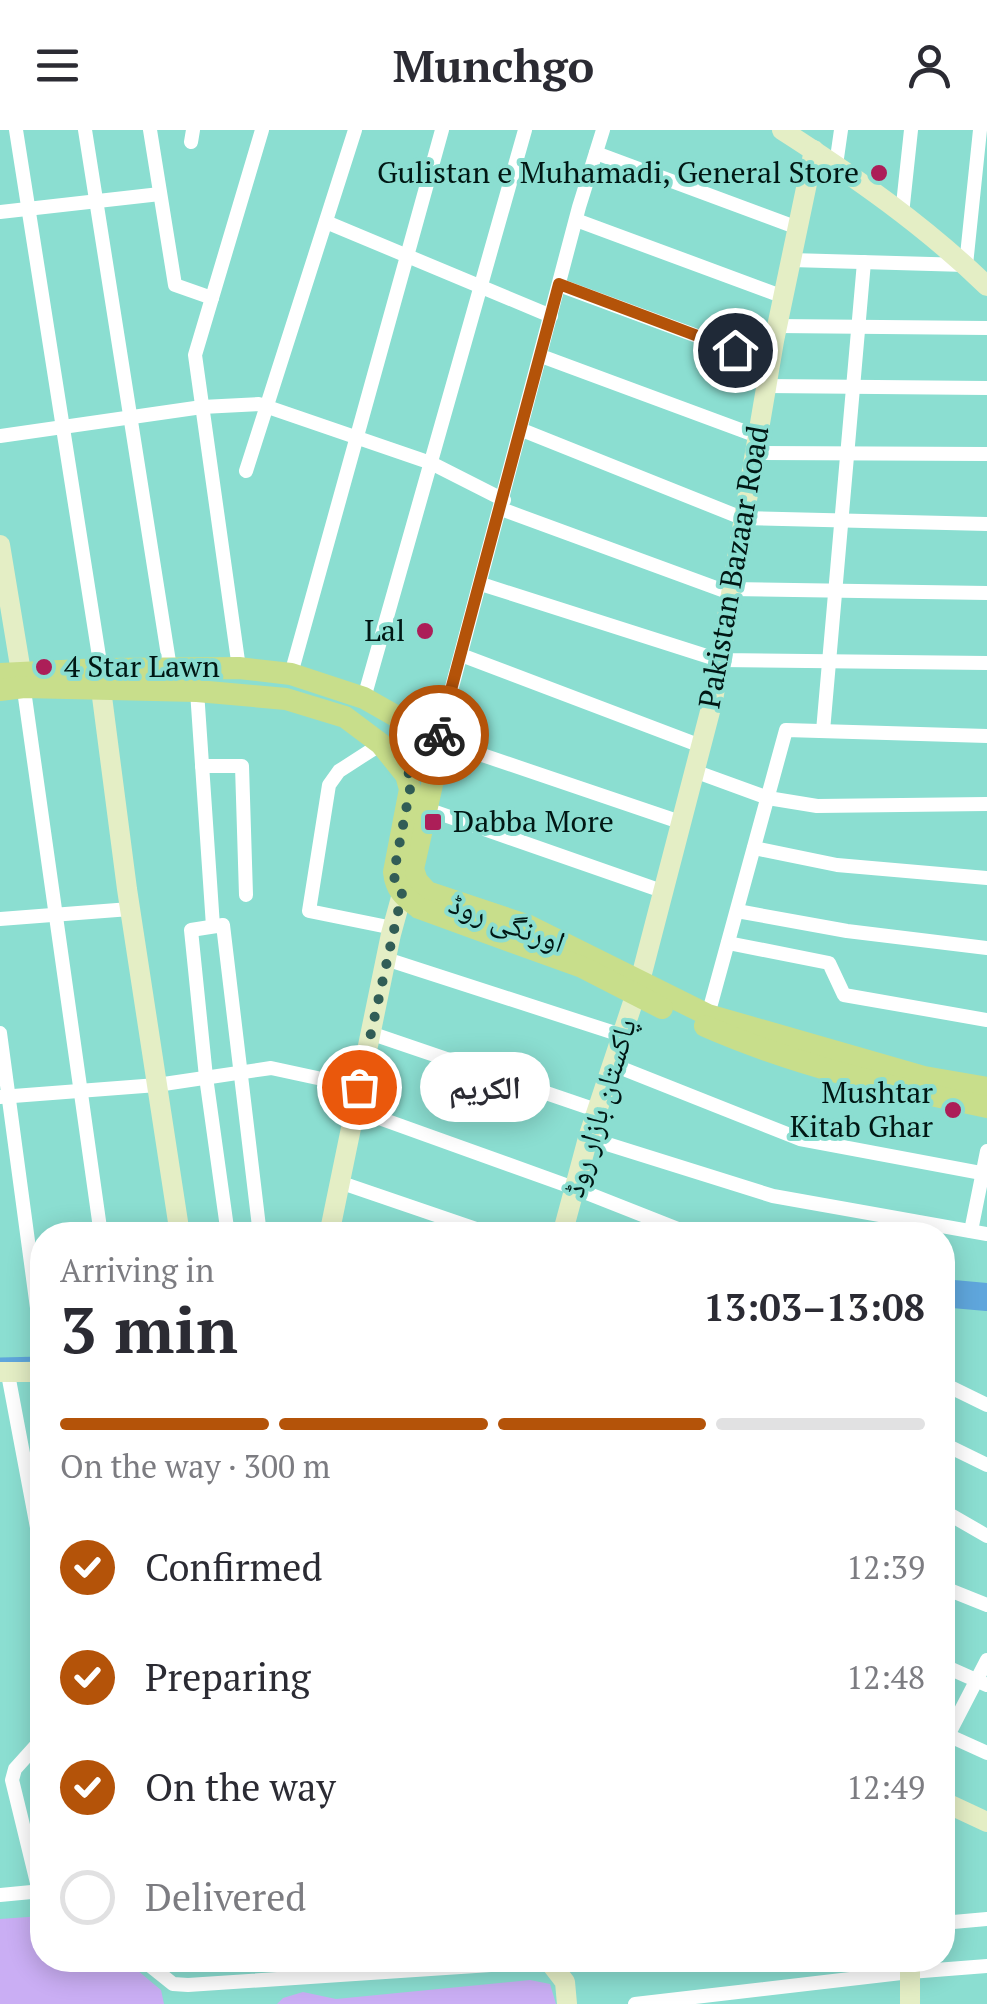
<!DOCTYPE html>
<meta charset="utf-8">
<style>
:root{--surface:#fff;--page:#f7f7f7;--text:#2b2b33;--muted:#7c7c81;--line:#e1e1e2;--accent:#b45309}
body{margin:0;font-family:"PT Serif","Noto Naskh Arabic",serif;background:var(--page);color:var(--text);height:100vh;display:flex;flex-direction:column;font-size:38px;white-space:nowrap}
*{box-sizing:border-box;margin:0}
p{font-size:32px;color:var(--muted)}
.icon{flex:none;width:55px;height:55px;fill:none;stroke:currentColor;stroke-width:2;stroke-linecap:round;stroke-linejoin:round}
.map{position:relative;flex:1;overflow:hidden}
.drawer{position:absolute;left:30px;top:1092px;width:925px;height:750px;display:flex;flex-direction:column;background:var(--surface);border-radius:40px;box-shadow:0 5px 25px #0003}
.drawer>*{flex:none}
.pin{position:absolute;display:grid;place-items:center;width:85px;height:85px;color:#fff;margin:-42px;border:5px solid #fff;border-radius:50%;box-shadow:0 2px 10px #0007}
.courier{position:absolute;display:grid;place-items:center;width:100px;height:100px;margin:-50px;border:8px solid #b45309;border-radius:50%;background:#fff;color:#222;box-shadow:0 2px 12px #0007}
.bubble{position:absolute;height:70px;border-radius:35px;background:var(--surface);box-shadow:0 5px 25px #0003;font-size:32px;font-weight:700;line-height:70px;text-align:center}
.overview em{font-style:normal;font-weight:700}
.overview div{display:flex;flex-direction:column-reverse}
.overview{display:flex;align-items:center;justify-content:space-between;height:170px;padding:0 30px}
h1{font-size:65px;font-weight:700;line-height:75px}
.bar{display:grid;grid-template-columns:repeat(4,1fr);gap:15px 10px;align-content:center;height:120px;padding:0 30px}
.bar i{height:12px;border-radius:8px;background:var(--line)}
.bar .current{background:var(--accent)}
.bar p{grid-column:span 4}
ol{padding:0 30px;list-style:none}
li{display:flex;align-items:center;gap:30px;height:110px}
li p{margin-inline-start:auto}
li .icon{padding:10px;border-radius:50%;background:var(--accent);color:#fff;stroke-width:4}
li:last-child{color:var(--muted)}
li i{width:55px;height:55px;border:5px solid var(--line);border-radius:50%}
header{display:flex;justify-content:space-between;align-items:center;height:130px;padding:0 30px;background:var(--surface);font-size:45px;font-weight:700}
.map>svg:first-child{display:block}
</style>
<header><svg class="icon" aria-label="menu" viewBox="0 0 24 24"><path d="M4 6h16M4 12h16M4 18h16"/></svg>Munchgo<svg class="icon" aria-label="person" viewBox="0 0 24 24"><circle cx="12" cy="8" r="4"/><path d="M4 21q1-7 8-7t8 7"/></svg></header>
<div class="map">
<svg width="987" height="1874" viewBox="0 0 987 1874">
<rect width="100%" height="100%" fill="#8bded1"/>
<!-- green -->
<g fill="#caaef4">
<path d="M42,1786V1830H125L161,1860L164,1874H0V1789Z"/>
<path d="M530,1850L550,1854L556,1874H277L283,1868L303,1862L336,1869Z"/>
</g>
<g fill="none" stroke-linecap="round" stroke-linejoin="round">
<!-- stream -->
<path stroke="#5fa6dc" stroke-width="5" d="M0,1230L42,1229"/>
<!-- river -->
<path stroke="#5fa6dc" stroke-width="28" d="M942,1163L987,1167"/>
<!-- street -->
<g stroke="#fff" stroke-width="14">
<path d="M16,0L101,539"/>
<path d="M85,0L170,538"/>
<path d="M150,0L175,155L212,168"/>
<path d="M191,12L193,0"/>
<path d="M596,23L798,98"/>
<path d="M836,35L841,0"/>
<path d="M0,82L160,64"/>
<path d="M902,84L911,0"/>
<path d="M576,90L784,167"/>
<path d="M326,92L551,186"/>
<path d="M791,130L966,135L980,0"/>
<path d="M559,155L770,233"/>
<path d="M777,196L987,198"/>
<path d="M541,226L757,306"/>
<path d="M766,256L987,258"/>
<path d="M522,300L742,388L987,394"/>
<path d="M0,306L202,277L259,274L431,333L504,370"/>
<path d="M754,323L987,324"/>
<path d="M246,341L355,0"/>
<path d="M501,379L730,463"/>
<path d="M481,454L719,530L987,533"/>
<path d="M730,459L987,463"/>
<path d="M461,525L701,616"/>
<path d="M239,538L195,225L262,0"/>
<path d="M291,544L442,0"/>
<path d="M23,553L101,1105"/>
<path d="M197,561L213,796"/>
<path d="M364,568L525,0"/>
<path d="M823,601L864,132"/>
<path d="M438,610L680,692"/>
<path d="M381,614L339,641L329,655L309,781L393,798"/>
<path d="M202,636H242L246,765"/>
<path d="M694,641L768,668L817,676L987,674"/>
<path d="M406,645L438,610L579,77L603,0"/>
<path d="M427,679L662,761"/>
<path d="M754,718L837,735L987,748"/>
<path d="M737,781L847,801L987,818"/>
<path d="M0,789L130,779"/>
<path d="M728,813L829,833L844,865L987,890"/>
<path d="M386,829L621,905"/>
<path d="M708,885L786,600L987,606"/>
<path d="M0,903L42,1215"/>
<path d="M370,903L596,980"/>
<path d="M611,934L800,1009L987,1044"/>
<path d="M0,967L157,955L271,938L359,957"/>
<path d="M354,979L574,1058L683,1101L704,1105"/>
<path d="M588,1008L773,1066L987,1104"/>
<path d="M339,1052L494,1105"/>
<path d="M971,1101L987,1021"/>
<path d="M228,1105L206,947L191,800L223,795L260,1105"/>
<path d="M8,1244L42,1424"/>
<path d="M942,1253L987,1275"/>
<path d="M942,1313L987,1335"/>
<path d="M942,1380L987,1406"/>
<path d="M942,1457L987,1475"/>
<path d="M942,1535L987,1555"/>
<path d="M943,1603L987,1623"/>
<path d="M942,1617L987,1530"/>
<path d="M39,1761L12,1650L15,1639L42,1609"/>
<path d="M0,1765L42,1761"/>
<path d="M942,1793L987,1789"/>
<path d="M143,1830L173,1854L188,1855L566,1830"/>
<path d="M635,1874L910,1842L987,1836"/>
</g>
<!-- secondary -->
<g stroke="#e4eec5" stroke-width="20">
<path d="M782,0C854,46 925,96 987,156"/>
<path d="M0,415L21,542"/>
<path d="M101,559L127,759L180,1105"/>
<path d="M329,1105L391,804L402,764L410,753"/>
<path d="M562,1105L588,1008L640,851L713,570L774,211L814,20"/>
<path d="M0,1242H42"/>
<path d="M942,1671L987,1692"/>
<path d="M548,1830L565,1852L567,1874"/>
<path d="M910,1830V1874"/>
</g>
<!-- primary -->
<g stroke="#c8de8b" stroke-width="22">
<path d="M0,544L101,539L239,538L291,544L364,568L408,593L431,619L435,641L413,739L417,751L427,762L529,796L708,885L924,947L987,958"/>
<path d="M0,560L24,557L197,561L286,569L345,587L381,614L406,645L410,659L394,742C396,761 405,767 419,778L582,837L662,878"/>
<path d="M705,896C796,936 890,957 987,977"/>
</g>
</g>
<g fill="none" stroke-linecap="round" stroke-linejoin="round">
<!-- done -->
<path stroke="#315d56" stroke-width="10" stroke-dasharray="0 18" d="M359,957L402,764L395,754L394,742L410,659L406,646L432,619L439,605"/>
<!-- route -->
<path stroke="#b45309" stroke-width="12" d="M439,605L559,154L735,220"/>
</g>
<!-- markers -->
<g fill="#ac1e58" stroke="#8bded1" stroke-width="4">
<circle cx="879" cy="43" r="10"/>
<circle cx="425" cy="501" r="10"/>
<circle cx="44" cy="537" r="10"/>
<rect x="423" y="682" width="20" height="20" rx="5"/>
<circle cx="953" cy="980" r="10"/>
</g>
<g text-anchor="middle" stroke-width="8" stroke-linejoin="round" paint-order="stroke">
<!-- poi labels -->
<g font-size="30" fill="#001714" stroke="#8bded1" text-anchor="end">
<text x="859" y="53">Gulistan e Muhamadi, General Store</text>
<text x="405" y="511">Lal</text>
<text x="64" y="547" text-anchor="start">4 Star Lawn</text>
<text x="453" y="702" text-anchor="start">Dabba More</text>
<text x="933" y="973">Mushtar<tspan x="933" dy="34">Kitab Ghar</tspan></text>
</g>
<!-- street labels -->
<g font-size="30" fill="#001714" stroke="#8bded1">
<text transform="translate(734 437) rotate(-80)" y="10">Pakistan Bazaar Road</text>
<text transform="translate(507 793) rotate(20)" y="10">اورنگی روڈ</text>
<text transform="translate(600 978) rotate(-73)" y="10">پاکستان بازار روڈ</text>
</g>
</g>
</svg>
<div class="pin" style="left:359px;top:957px;background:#ea580c"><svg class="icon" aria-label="bag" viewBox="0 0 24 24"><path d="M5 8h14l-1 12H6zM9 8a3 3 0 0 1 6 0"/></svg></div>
<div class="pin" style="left:735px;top:220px;background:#1f2937"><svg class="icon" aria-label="home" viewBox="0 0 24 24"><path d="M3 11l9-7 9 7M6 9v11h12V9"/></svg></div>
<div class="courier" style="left:439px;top:605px"><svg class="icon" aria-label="bike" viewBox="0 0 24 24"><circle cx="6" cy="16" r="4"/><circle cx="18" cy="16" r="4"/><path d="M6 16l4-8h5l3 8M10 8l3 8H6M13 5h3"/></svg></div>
<div class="bubble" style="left:420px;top:922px;width:130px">الکریم</div>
<section class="drawer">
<div class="overview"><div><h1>3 min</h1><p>Arriving in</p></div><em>13:03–13:08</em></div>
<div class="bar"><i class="current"></i><i class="current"></i><i class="current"></i><i></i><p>On the way · 300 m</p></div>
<ol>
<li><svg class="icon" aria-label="check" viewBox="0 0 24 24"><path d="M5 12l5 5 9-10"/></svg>Confirmed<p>12:39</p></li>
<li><svg class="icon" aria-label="check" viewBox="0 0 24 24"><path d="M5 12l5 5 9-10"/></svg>Preparing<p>12:48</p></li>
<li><svg class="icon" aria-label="check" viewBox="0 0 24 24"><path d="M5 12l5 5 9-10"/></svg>On the way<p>12:49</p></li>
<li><i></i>Delivered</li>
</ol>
</section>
</div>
